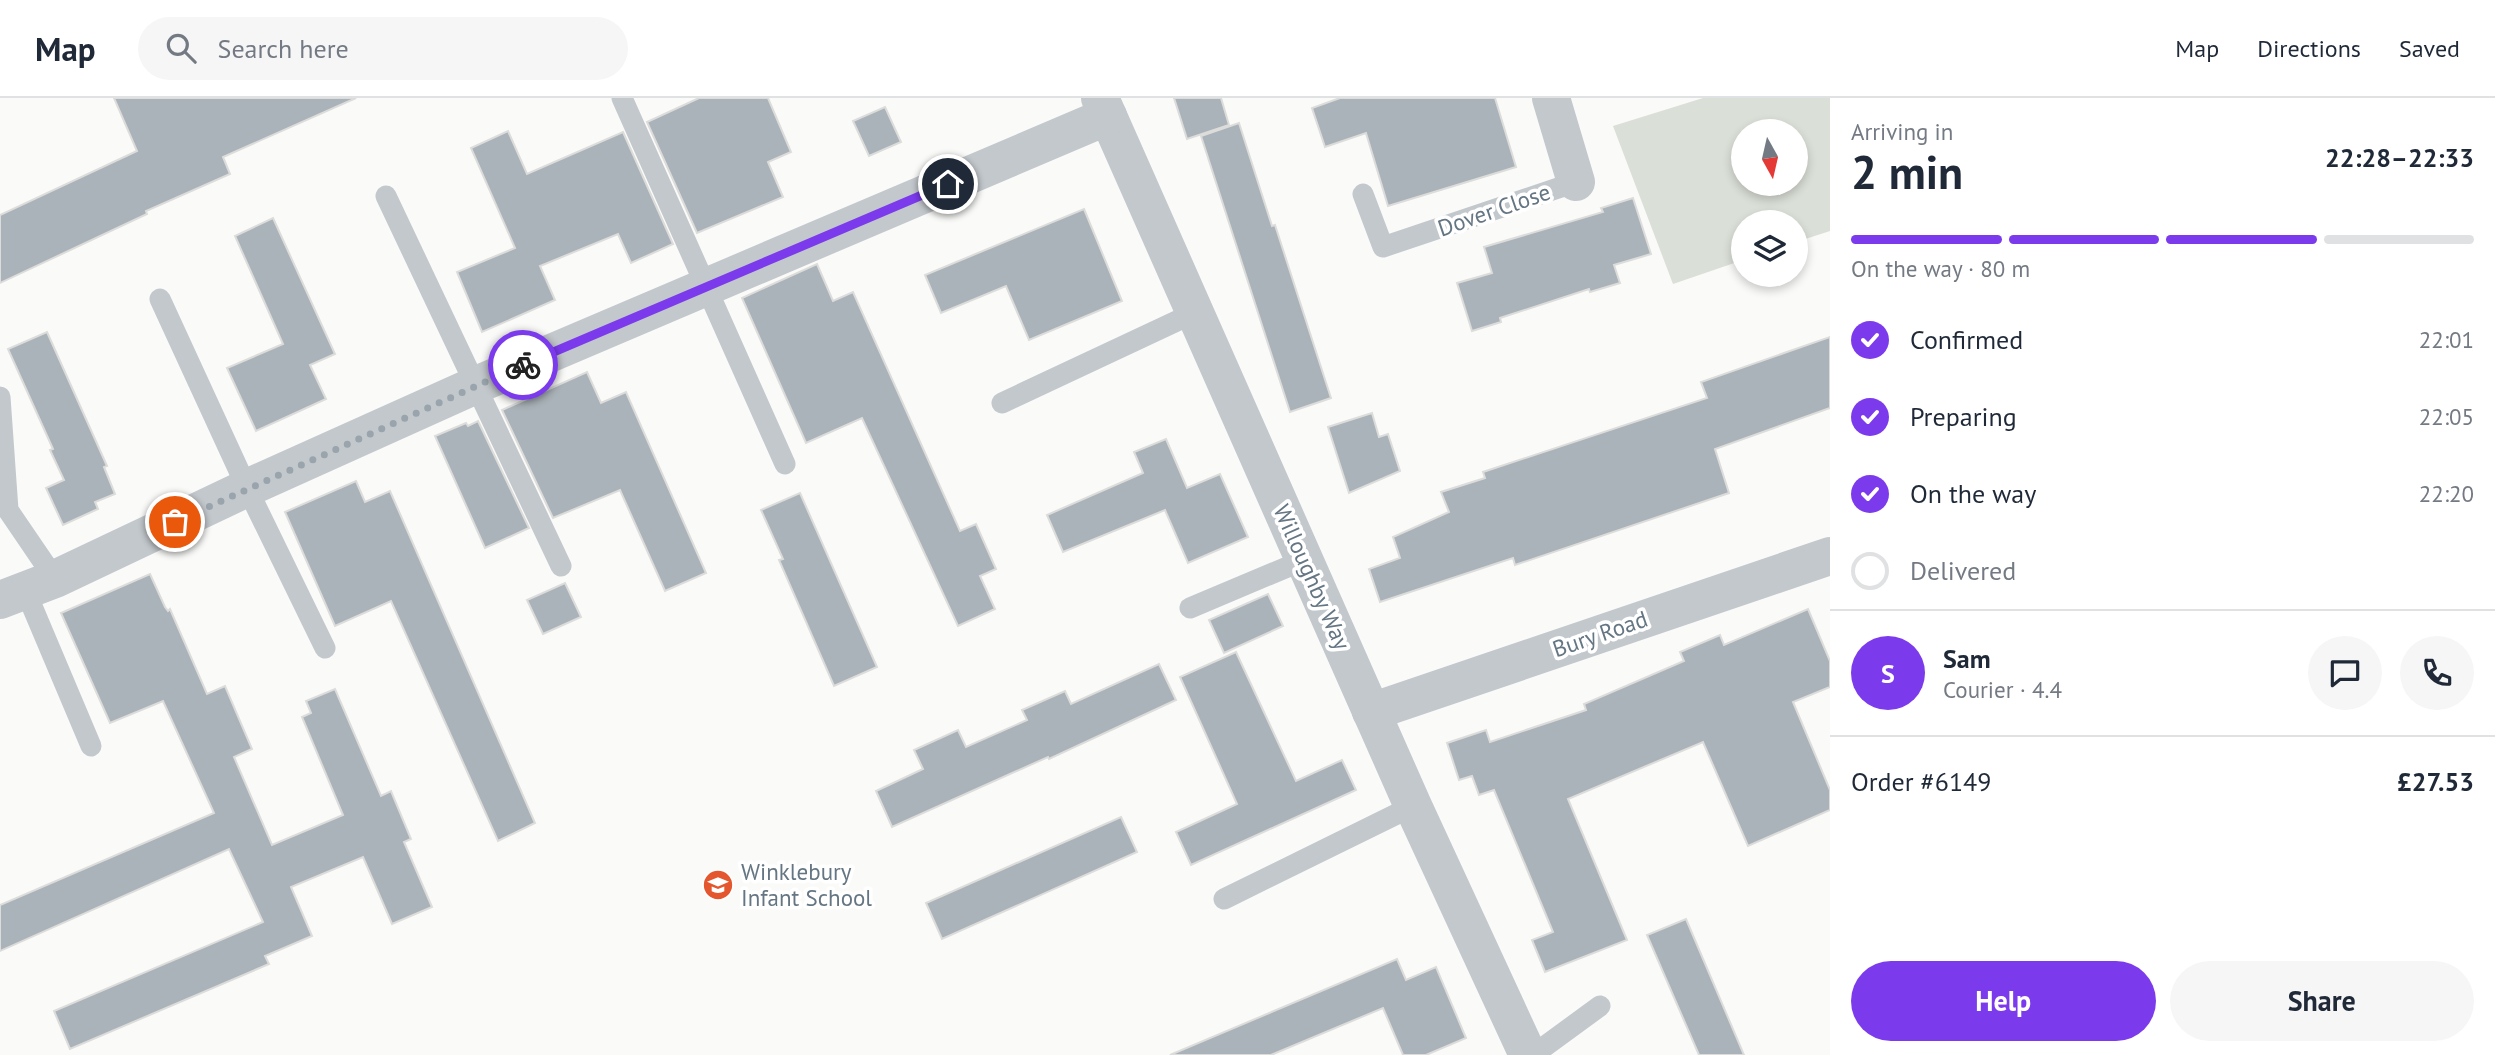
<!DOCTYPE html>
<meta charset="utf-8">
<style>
:root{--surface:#fff;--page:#f6f6f7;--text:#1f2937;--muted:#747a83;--line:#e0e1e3;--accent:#7c3aed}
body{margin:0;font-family:"PT Sans",sans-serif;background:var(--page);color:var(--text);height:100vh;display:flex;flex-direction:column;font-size:26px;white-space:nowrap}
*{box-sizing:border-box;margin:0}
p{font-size:23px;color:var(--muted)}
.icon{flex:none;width:38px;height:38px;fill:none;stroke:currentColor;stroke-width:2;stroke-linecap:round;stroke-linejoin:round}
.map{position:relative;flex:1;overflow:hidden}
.panel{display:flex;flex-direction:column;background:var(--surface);width:665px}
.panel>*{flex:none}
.needle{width:46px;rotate:172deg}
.tools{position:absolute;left:1731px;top:21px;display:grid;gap:14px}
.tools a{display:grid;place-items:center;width:77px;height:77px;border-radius:50%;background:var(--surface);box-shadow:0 4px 10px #0003;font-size:35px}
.pin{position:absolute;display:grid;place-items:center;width:60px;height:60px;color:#fff;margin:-30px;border:4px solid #fff;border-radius:50%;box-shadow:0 2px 7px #0007}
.courier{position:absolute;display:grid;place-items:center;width:70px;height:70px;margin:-35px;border:5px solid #7c3aed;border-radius:50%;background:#fff;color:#222;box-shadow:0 2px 9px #0007}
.overview em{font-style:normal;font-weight:700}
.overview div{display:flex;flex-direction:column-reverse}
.overview{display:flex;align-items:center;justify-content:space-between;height:119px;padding:0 21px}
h1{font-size:46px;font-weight:700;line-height:52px}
.bar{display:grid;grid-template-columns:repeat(4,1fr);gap:10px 7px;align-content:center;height:84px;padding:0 21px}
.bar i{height:9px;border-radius:5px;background:var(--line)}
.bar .on{background:var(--accent)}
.bar p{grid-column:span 4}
.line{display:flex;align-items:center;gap:18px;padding:0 21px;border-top:2px solid var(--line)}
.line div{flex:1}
.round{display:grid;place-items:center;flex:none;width:74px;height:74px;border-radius:37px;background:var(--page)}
ol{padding:0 21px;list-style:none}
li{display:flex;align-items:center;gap:21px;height:77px}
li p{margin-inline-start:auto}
li .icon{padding:7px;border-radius:50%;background:var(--accent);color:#fff;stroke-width:4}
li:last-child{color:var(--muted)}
li i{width:38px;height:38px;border:4px solid var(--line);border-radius:50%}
.cta{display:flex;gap:14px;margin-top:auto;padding:14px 21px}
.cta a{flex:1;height:80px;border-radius:42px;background:var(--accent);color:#fff;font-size:28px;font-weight:700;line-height:80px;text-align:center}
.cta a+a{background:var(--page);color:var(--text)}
header{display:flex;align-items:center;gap:42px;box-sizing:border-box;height:98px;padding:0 35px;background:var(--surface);border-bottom:2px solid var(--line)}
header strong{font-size:33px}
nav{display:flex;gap:38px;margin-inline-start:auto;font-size:24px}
.search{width:490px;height:63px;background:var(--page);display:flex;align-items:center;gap:18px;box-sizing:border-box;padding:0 24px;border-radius:38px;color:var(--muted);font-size:26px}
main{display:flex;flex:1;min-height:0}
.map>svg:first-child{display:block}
</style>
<header>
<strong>Map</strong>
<div class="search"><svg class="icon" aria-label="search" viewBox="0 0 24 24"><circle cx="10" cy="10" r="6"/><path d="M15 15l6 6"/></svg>Search here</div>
<nav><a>Map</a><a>Directions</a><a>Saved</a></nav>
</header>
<main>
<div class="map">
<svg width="1830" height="957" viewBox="0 0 1830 957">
<rect width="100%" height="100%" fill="#fafaf8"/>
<!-- green -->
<path fill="#dadfd7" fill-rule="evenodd" d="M1703,0H1830V133L1796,144V124H1743V162L1673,186L1613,28ZM1743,33H1796V86H1743Z"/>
<!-- building -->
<g fill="#aab3b9" stroke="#dcdcda" stroke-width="2">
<path d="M114,0H356L223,59L230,76L146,113L147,116L0,185V117L137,53Z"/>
<path d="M699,0H768L791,54L768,64L783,99L697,135L647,24Z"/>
<path d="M1174,0H1221L1229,27L1187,41Z"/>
<path d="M1340,0H1495L1516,69L1388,108L1366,35L1325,49L1312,10Z"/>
<path d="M885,9L901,44L869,58L853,23Z"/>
<path d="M1239,25L1272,128L1275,127L1331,300L1290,314L1201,38Z"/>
<path d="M508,33L527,76L623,34L673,146L631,165L618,136L540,168L555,202L482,234L457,174L515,150L471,50Z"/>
<path d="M1633,100L1651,156L1614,167L1620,185L1590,194L1589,191L1500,220L1501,224L1472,233L1457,185L1492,175L1484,149L1603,114L1601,110Z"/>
<path d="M1084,111L1122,203L1029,242L1006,188L941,215L925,177Z"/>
<path d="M273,120L335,256L310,267L326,301L256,333L227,270L283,246L235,138Z"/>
<path d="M817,166L833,203L853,194L960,433L976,426L996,471L980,478L995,511L958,528L862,320L806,345L742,200Z"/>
<path d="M47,234L107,368L104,369L115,396L95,404L98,411L63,427L46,390L64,382L50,352L53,351L8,251Z"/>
<path d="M1830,239V310L1715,351L1729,395L1515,467L1513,460L1380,504L1369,471L1400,460L1393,439L1449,414L1441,394L1485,380L1483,374L1707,300L1701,284Z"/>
<path d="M587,274L601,305L626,294L706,475L665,493L620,392L553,420L502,312Z"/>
<path d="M1372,315L1379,339L1388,336L1400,373L1349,395L1328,329Z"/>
<path d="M478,323L529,430L485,450L435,338L466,325L468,328Z"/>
<path d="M1166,341L1187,390L1220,376L1248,439L1188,465L1165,412L1063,454L1047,417L1143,375L1134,354Z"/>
<path d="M356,383L365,404L390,393L535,725L498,743L391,503L335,528L285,414Z"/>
<path d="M800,395L877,569L834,588L779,462L783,461L761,412Z"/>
<path d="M150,476L165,509L168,513L170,511L207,596L225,588L252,651L234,659L272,747L343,717L302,619L311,615L306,603L335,591L381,698L391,693L411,741L404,744L432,809L392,826L363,759L291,789L312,838L265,858L269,866L70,951L54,913L263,824L229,751L0,853V807L214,715L163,603L110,625L61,515Z"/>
<path d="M565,485L581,519L543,536L527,502Z"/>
<path d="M1268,496L1283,528L1224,555L1209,522Z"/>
<path d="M1808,511L1830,563V589L1793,604L1830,692V712L1748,748L1703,644L1568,701L1627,842L1545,874L1532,842L1553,834L1494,692L1479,697L1472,678L1459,682L1447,645L1486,632L1490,644L1586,612L1584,606L1684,563L1680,554L1720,537L1724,547Z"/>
<path d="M1236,554L1296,683L1342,662L1356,692L1191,767L1176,734L1237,706L1180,579Z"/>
<path d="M1159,566L1176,602L1049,661L1048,659L892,729L876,693L923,671L914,652L958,632L966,649L1027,622L1022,612L1065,593L1071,606Z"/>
<path d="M1121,719L1137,754L942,841L926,805Z"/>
<path d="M1686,821L1744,957H1699L1647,837Z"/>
<path d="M1397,861L1406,882L1436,869L1466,940L1426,957H1403L1383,910L1271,957H1170Z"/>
</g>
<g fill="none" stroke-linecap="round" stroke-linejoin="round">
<!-- service -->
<g stroke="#c3c8cc" stroke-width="21">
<path d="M622,0L785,366"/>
<path d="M1363,96L1383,149L1576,84"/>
<path d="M386,98L561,468"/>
<path d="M160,201L247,390L325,550"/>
<path d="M0,299L8,412L55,481"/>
<path d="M1002,305L1196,214"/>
<path d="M26,494L91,648"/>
<path d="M1190,510L1304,462"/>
<path d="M1224,801L1413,708"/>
<path d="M1533,957L1600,908"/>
</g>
<!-- minor -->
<g stroke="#c3c8cc" stroke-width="38">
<path d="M1100,0L1413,708L1528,957"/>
<path d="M1551,0L1576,84"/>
<path d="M0,502L55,481L247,390L476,287L1108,18"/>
<path d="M1371,614L1830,458"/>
</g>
</g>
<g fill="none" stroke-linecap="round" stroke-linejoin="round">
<!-- done -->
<path stroke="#99a4ac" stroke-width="7" stroke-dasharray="0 12.6" d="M175,424L523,267"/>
<!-- route -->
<path stroke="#7c3aed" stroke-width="9" d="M523,267L948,86"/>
</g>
<!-- icons -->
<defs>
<g id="school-disc" transform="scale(1.575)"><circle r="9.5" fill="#e4572e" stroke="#fff"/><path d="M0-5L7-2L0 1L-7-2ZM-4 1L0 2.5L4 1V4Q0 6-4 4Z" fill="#fff"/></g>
</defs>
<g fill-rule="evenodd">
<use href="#school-disc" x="718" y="787"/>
</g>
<g text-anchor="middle" stroke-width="7" stroke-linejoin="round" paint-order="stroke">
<!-- street labels -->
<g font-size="23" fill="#657683" stroke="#fff">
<text transform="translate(1494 112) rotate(-19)" y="8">Dover Close</text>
<text transform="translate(1312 479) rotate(66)" y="8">Willoughby Way</text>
<text transform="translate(1600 536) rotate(-19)" y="8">Bury Road</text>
</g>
<!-- poi labels -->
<g font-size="23" fill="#657683" stroke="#fff" text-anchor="start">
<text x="741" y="782">Winklebury<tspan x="741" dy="26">Infant School</tspan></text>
</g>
</g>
</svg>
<div class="tools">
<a><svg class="needle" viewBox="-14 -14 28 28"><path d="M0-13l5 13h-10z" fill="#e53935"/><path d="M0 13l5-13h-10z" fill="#747a83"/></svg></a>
<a><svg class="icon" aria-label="layers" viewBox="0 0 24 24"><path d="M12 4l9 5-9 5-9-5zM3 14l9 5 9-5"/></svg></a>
</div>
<div class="pin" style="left:175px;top:424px;background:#ea580c"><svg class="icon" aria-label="bag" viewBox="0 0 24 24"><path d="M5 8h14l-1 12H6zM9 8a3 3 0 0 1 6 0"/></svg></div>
<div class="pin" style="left:948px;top:86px;background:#1f2937"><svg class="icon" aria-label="home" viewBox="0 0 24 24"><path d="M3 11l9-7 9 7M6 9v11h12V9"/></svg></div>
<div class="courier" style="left:523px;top:267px"><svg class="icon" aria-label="bike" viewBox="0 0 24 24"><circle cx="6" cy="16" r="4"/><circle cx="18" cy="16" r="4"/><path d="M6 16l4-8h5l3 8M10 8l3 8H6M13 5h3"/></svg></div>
</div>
<section class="panel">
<div class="overview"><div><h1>2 min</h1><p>Arriving in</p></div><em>22:28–22:33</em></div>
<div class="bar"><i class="on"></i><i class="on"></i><i class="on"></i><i></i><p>On the way · 80 m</p></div>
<ol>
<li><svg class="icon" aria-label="check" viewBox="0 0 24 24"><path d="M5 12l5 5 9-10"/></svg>Confirmed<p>22:01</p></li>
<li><svg class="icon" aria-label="check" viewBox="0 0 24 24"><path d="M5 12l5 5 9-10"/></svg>Preparing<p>22:05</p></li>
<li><svg class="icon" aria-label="check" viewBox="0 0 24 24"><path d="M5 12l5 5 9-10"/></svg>On the way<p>22:20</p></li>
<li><i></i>Delivered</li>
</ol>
<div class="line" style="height:126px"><b class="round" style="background:var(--accent);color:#fff">S</b><div><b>Sam</b><p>Courier · 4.4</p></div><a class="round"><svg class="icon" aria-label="chat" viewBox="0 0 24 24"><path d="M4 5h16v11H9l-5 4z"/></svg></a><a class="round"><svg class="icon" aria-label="phone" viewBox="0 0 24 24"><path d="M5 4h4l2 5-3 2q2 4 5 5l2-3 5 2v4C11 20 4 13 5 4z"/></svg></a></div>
<div class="line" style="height:91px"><div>Order #6149</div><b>£27.53</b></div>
<div class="cta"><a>Help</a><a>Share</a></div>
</section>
</main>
